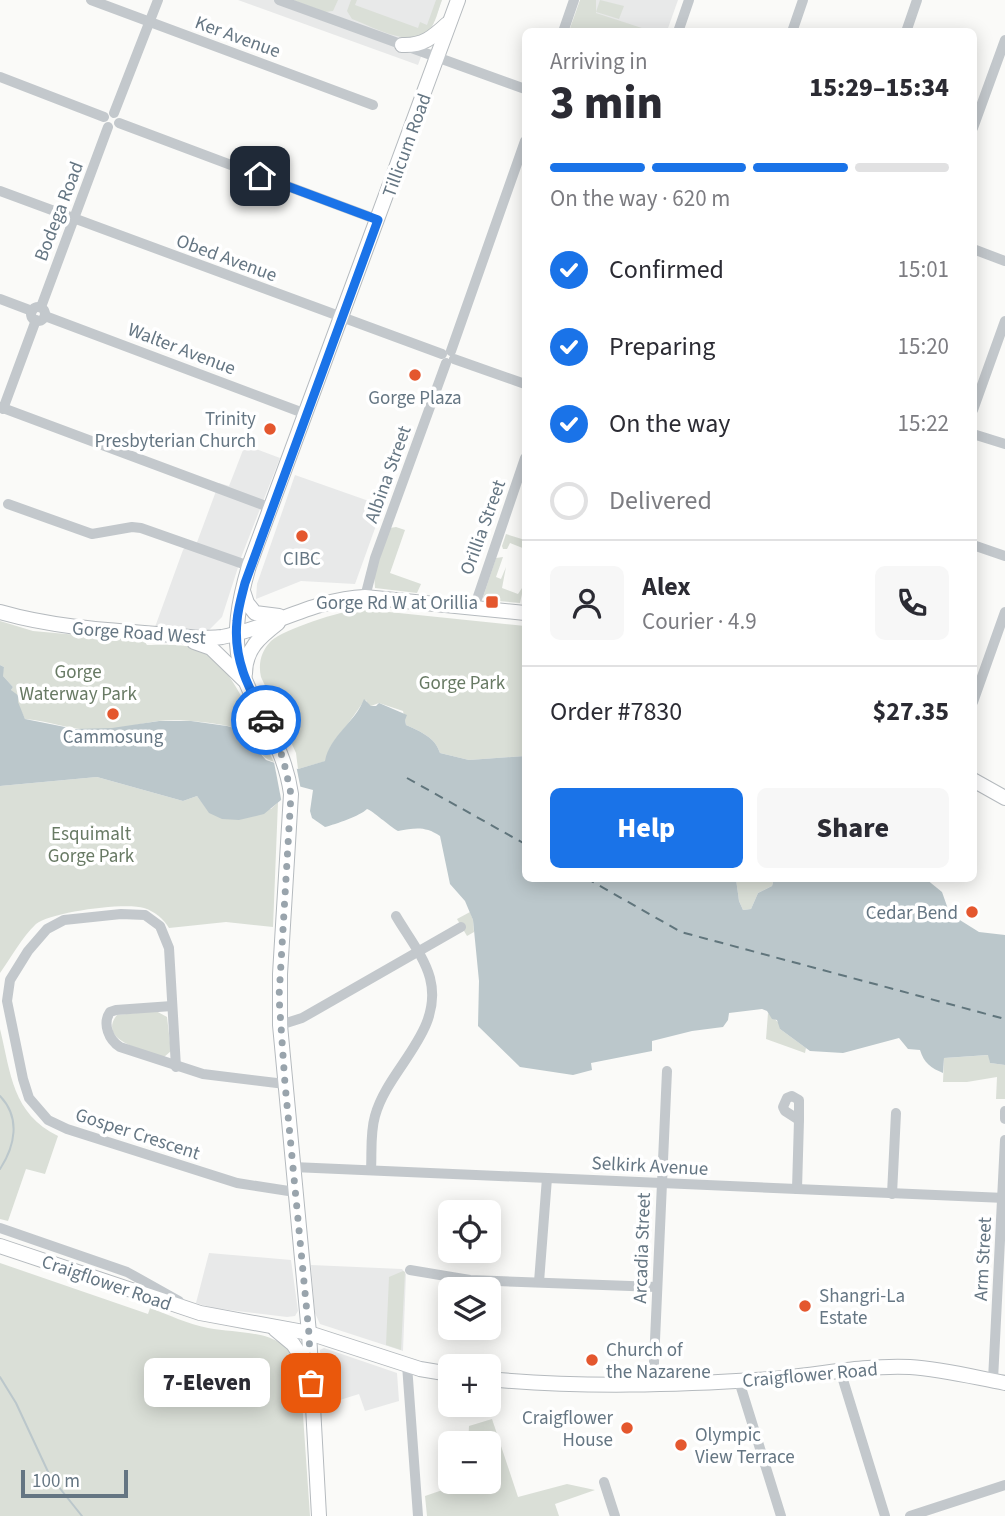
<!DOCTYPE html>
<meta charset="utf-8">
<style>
:root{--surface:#fff;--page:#f7f7f7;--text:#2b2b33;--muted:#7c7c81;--line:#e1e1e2;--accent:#1a73e8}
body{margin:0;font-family:"Source Sans 3",sans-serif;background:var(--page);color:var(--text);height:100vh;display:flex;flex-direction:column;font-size:26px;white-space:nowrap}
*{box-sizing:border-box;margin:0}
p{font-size:23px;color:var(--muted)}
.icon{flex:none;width:38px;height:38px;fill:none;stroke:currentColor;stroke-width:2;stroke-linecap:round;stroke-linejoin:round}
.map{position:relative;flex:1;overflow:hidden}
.panel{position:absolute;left:522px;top:28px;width:455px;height:854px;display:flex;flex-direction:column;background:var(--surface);border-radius:10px;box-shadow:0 4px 18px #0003}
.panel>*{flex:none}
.tools{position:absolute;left:438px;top:1200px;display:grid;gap:14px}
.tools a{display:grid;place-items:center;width:63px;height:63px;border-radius:10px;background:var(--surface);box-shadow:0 4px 18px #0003;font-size:35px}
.scale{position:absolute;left:21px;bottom:18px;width:107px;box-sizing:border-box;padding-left:7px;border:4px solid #657683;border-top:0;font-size:19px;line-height:24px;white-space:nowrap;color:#657683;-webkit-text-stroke:5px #fff;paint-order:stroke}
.pin{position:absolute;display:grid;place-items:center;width:60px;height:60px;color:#fff;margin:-30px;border-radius:14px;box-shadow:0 4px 10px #0006}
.courier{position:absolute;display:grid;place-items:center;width:70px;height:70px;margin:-35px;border:5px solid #1a73e8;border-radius:50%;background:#fff;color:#222;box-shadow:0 2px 9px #0007}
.bubble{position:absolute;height:49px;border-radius:10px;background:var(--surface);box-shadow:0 4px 18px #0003;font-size:23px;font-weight:800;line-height:49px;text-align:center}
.summary em{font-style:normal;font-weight:800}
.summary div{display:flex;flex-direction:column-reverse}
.summary{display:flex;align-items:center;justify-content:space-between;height:119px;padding:0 28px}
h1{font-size:46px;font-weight:800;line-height:52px}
.bar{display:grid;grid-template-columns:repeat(4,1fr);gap:10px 7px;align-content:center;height:84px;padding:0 28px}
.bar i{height:9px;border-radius:5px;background:var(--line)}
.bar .on{background:var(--accent)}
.bar p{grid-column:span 4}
.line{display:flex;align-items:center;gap:18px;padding:0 28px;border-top:2px solid var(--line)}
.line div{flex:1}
.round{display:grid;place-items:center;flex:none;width:74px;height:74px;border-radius:10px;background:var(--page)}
ol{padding:0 28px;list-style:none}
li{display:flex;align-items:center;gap:21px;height:77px}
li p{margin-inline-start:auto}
li .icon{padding:7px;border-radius:50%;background:var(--accent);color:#fff;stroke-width:4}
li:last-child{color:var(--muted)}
li i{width:38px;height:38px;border:4px solid var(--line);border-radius:50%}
.action{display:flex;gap:14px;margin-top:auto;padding:14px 28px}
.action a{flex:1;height:80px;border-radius:10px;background:var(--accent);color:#fff;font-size:28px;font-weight:800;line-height:80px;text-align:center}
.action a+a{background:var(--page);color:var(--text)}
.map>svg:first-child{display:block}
</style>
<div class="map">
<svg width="1005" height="1516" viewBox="0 0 1005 1516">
<rect width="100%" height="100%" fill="#fafaf8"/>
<!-- built -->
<g fill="#e8e9e9">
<path d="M238,0H442L418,65Z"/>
<path d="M588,0H678L667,31L577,32Z"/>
<path d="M245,445L280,458L242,555L222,617L209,630L155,627L183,550L189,542L196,545L219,483L229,486Z"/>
<path d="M295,475L383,506L355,584L301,581L256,599L257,584Z"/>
<path d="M209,1253L291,1260L298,1311L295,1316L287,1317L212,1308L196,1303Z"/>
<path d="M311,1265L402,1269L406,1274L403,1351L320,1324L315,1313Z"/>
<path d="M324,1348L397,1373L399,1401L365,1411L359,1394L324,1405L320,1350Z"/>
</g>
<!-- green -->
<g fill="#dadfd7">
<path d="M293,0H338L333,11L325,12Z"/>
<path d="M351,0H357L355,5L418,28L420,22L427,25L436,0H442C438,10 436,23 429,30C413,50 371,26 352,19L347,11Z"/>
<path d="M580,0H596V13L651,31H569Z"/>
<path d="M600,0L624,6L619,19L596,12Z"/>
<path d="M396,527L405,530L390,573L421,584L417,593L375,588L374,574L390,528Z"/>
<path d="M506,534L525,540V549L510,543L507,549H503L502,546Z"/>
<path d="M503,557L496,577L501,579L506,567L502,588L518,594L524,585L520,603L486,600L483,597L496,558Z"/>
<path d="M360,609L525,626V756L469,760L440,753C435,737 421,732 406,725L403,711L379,703L371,706L368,705L366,700C360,705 357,712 352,718C342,733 329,742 326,761L298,769L296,753L261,677C258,664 261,651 271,641C284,629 341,611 360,609Z"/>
<path d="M0,621L33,631L144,641L147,645C165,645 189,643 205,652C234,668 258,732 274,762C255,757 249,730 228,726C207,722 180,719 158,721C137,724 116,730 94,730C70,730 49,721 25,719L11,690L13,687L2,675L4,667L0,665Z"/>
<path d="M97,777L183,801L197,796L209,812L271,809L278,802L273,927L226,922L169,928C164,919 154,911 144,908C125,902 51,912 36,924C22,937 11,958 0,973V786Z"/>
<path d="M736,879H774L772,886L758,893L751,909L743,910L739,901Z"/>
<path d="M470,912L473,920L474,932L467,936L457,919Z"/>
<path d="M156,1011L167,1017L171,1051L164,1057C147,1051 96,1041 117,1015Z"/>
<path d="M768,1013L780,1024V1029L806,1048L805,1053L766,1039Z"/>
<path d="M0,1029C11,1074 12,1113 58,1136L45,1174L26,1169L8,1221L0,1219Z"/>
<path d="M989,1055L990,1063L1005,1065V1099H996L997,1077L967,1082H943L944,1058Z"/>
<path d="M0,1263L148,1314L150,1308C169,1315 188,1324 208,1328C244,1335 288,1327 300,1372L310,1516H0Z"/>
<path d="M403,1271L405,1272L401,1350L386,1345L389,1277Z"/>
<path d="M492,1419L518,1497L567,1484L595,1490L555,1504L559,1516H427L425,1496L466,1482H488V1444H468L469,1426Z"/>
</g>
<!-- water -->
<path fill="#bbc7cb" d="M0,665L4,667L3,676L13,687L11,690L19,696L18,702L25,719L75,729L112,728L159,721H191L227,726L234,728L249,740L266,760L281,765L298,769L325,761C330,735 355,723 364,699L371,706H376L379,703L407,715L405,720L406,725C421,732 435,737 440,753L469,760L525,756V878L736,879L739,901L743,910L751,909L758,893L772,886L774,879H926L942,892L948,909L955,917L979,932L1005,935V1065L990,1063L988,1055L944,1058L943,1073C931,1068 924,1063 920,1050L908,1049L899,1038L843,1053L810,1051L780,1029L777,1020L772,1019L767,1011L762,1009L729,1013L728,1020L723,1027L692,1031L652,1041V1051L591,1063L592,1070L573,1075L520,1067L478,1026L479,981L473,920L465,901L450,884L440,836C425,826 415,828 398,831C389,826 373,811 367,809C360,816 336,824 325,827L312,818L310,811L313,790L298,786L264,814L239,820L222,819L209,813L197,796L183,801L97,777L0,786Z"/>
<!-- pier -->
<path fill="#fafaf8" d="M278,760L296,765L301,790L282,804L274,762Z"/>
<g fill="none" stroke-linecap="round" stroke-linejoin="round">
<!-- stream -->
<g stroke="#bbc7cb" stroke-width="2">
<path d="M0,1096C21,1118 15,1146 0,1169"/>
<path d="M0,1377L16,1403L50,1476L82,1516"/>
</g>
<!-- ferry -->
<g stroke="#60757c" stroke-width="2" stroke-dasharray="9 7" stroke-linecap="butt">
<path d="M407,778L525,844"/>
<path d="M586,878L681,932L1005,1019"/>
</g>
<!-- major casing -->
<g stroke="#b5babe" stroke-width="16">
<g id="major">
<path d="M402,45C423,46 433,37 447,24"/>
<path d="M243,591L247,603L255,613L279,616"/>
<path d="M0,612C52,627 104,630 158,634C179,635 201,640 222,637C271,628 314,599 365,597L525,613"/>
<path d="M194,642L211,648L244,680"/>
<path d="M245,674C245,649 260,637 278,623"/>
<path d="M973,780L1005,798"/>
<path d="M0,1246L200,1313L309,1333L420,1369L450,1374"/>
<path d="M275,1329L293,1344L309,1369"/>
<path d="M488,1379C582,1388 677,1385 772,1379C818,1375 863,1365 910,1367C942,1369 973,1377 1005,1383"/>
<path d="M319,1516L309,1333L280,1025V974L291,794C284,743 256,714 241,669C232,634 239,600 249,566L458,0"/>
</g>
</g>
<!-- minor -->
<g stroke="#c3c8cc" stroke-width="10">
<path d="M91,0L373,105"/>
<path d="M279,0L525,89"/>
<path d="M563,32L574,0"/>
<path d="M678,32L689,0"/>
<path d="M792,32L803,0"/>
<path d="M906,32L917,0"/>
<path d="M0,77L104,117"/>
<path d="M114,113L158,0"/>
<path d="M119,123L378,220"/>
<path d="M973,128L1005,40"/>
<path d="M0,191L442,354"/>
<path d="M973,249L1005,261"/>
<path d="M0,299L32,311"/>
<path d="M41,307L108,127"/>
<circle cx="38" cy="314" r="7"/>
<path d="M45,316L306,414"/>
<path d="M451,351L525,141"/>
<path d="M454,359L525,384"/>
<path d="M0,407L271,508"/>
<path d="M3,409L36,320"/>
<path d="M973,410L1005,321"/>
<path d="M973,434L1005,444"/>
<path d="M8,504L92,534L132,527L141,528L249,566"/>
<path d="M973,545L1005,556"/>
<path d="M365,597L375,558L446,363"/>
<path d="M474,608L525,458"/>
<path d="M973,702L1005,612"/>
<path d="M172,1006L116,1010L110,1012C102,1024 109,1040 120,1047L203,1074L285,1084"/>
<path d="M280,1025L302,1018L461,927"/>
<path d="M176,1067L169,948L160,926L145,915L121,914L64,920L47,929L28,951L10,980L7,1001L23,1079L29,1098L48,1120L67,1129L237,1183L295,1192"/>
<path d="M792,1096L799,1100V1120L785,1111L783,1107L787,1098Z"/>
<path d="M1005,1111V1119"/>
<path d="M293,1167L1005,1198"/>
<path d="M371,1170C372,1152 370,1133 375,1116C388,1068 444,1032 430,978C424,956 407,935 396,916"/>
<path d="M797,1189L799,1120"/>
<path d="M892,1194L896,1113"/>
<path d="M0,1228L127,1272L179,1301"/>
<path d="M410,1270L470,1280L657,1287"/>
<path d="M539,1282L547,1178"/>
<path d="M407,1365L418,1516"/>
<path d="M840,1370L885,1516"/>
<path d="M993,1380L1005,1140"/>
<path d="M739,1381L781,1516"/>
<path d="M653,1385L667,1071"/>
<path d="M604,1482L615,1516"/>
<path d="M910,1516L1005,1485"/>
</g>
<!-- major -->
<use href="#major" stroke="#fff" stroke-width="14"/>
</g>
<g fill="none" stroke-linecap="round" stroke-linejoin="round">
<!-- done -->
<path stroke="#99a4ac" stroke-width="7" stroke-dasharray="0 12.6" d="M266,720L283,758L291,794L279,997L285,1084L309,1334L311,1383"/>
<!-- route -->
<path stroke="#1a73e8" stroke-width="9" d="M260,176L378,220L245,583C242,595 238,608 237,621C233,659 248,687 266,720"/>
</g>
<!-- markers -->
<g fill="#e4572e" stroke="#fff" stroke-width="2.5">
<circle cx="415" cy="375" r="7"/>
<circle cx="270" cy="429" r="7"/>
<circle cx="302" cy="536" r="7"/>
<rect x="485" y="595" width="14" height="14" rx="3.5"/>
<circle cx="113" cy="714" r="7"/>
<circle cx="972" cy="912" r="7"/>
<circle cx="805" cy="1306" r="7"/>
<circle cx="592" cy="1360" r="7"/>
<circle cx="627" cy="1428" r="7"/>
<circle cx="681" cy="1445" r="7"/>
</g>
<g text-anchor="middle" stroke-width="7" stroke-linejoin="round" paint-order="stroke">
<!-- street labels -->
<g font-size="19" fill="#657683" stroke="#fff">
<text transform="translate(238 36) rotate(20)" y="7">Ker Avenue</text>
<text transform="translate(406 145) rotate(-70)" y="7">Tillicum Road</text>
<text transform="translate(58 211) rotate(-69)" y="7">Bodega Road</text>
<text transform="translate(227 257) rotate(20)" y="7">Obed Avenue</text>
<text transform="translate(182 348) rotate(21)" y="7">Walter Avenue</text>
<text transform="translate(387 474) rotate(-70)" y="7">Albina Street</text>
<text transform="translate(482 527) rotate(-70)" y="7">Orillia Street</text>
<text transform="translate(139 632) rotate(4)" y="7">Gorge Road West</text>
<text transform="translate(138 1133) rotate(18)" y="7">Gosper Crescent</text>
<text transform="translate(650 1165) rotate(3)" y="7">Selkirk Avenue</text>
<text transform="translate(641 1248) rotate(-88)" y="7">Arcadia Street</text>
<text transform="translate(982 1259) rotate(-87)" y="7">Arm Street</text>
<text transform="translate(107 1282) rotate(19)" y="7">Craigflower Road</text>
<text transform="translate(810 1374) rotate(-5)" y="7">Craigflower Road</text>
</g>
<!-- poi labels -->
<g font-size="19" fill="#657683" stroke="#fff" text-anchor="end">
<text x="415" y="404" text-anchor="middle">Gorge Plaza</text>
<text x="256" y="425">Trinity<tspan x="256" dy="22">Presbyterian Church</tspan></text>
<text x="302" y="565" text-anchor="middle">CIBC</text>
<text x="478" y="609">Gorge Rd W at Orillia</text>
<text x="113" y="743" text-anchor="middle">Cammosung</text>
<text x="958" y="919">Cedar Bend</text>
<text x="819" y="1302" text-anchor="start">Shangri-La<tspan x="819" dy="22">Estate</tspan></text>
<text x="606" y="1356" text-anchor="start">Church of<tspan x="606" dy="22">the Nazarene</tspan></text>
<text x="613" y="1424">Craigflower<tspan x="613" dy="22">House</tspan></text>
<text x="695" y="1441" text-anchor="start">Olympic<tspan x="695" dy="22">View Terrace</tspan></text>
</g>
<!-- park labels -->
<g font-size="19" fill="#687a64" stroke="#fff">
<text x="78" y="678">Gorge<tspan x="78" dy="22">Waterway Park</tspan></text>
<text x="462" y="689">Gorge Park</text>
<text x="91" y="840">Esquimalt<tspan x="91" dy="22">Gorge Park</tspan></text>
</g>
</g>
</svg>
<div class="tools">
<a><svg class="icon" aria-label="locate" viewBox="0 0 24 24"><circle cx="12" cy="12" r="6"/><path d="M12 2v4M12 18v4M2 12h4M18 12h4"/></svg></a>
<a><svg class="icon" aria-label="layers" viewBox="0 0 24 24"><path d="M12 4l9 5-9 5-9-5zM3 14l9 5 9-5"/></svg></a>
<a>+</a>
<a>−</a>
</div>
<div class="scale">100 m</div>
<div class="pin" style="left:311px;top:1383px;background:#ea580c"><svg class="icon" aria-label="bag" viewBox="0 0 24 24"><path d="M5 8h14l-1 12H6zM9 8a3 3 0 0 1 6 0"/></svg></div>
<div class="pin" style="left:260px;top:176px;background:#1f2937"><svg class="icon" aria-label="home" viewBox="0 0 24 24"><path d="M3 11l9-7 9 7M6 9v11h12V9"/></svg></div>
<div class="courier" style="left:266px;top:720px"><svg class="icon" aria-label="car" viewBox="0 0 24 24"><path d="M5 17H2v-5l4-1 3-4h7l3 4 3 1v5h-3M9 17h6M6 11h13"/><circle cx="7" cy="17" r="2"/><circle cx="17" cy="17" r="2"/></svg></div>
<div class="bubble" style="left:144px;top:1358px;width:126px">7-Eleven</div>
<section class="panel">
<div class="summary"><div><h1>3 min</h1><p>Arriving in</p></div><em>15:29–15:34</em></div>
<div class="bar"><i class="on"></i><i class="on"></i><i class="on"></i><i></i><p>On the way · 620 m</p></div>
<ol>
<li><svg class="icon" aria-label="check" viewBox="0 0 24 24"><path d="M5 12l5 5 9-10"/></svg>Confirmed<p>15:01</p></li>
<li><svg class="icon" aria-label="check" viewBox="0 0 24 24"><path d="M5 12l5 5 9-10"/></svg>Preparing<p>15:20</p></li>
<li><svg class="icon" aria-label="check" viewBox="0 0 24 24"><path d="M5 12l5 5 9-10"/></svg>On the way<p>15:22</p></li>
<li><i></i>Delivered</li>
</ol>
<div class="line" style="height:126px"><a class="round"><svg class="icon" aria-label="person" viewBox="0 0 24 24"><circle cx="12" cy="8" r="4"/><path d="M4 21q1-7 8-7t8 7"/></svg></a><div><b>Alex</b><p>Courier · 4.9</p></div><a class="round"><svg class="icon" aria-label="phone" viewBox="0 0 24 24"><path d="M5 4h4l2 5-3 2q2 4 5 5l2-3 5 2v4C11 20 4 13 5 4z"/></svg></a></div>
<div class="line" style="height:91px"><div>Order #7830</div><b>$27.35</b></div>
<div class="action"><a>Help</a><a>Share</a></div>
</section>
</div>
